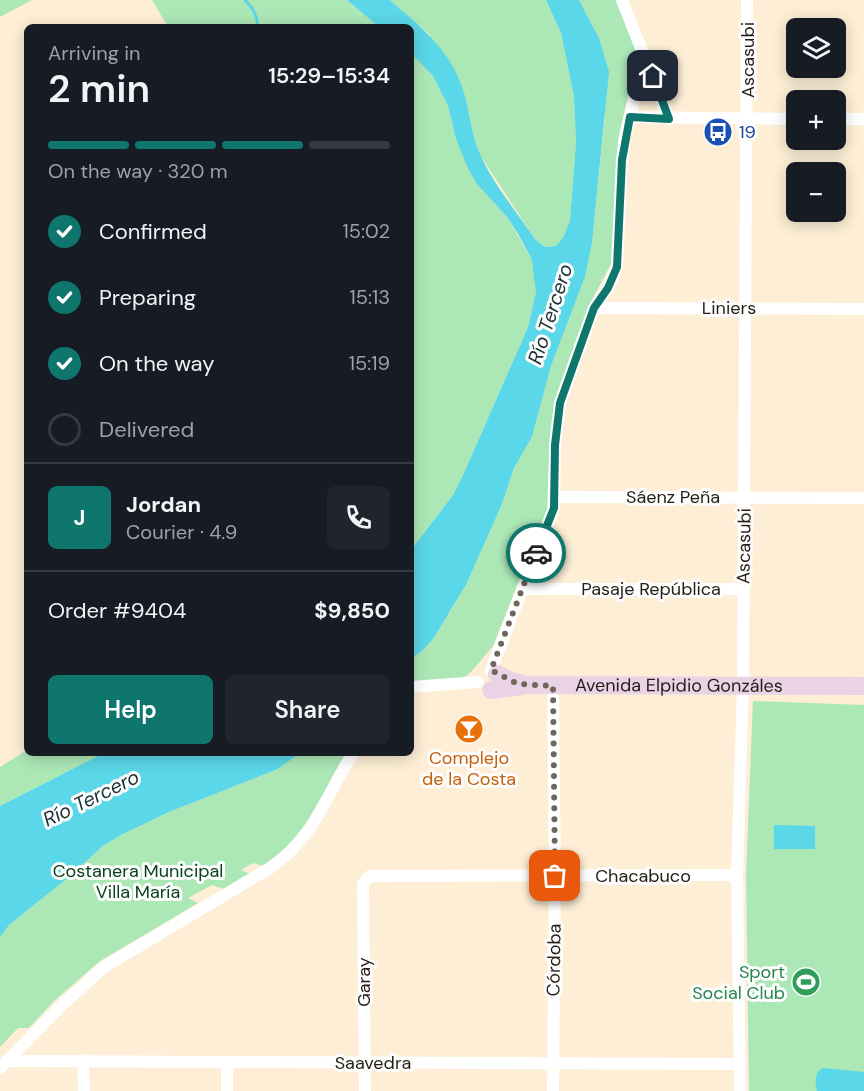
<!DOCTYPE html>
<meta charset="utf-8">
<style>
:root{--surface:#171b24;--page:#20242c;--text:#f1f3f6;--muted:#9ea1a6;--line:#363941;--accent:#0f766e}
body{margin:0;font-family:"DM Sans",sans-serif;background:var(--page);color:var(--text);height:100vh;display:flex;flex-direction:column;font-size:22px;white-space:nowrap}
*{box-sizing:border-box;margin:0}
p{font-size:20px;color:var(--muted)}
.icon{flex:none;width:33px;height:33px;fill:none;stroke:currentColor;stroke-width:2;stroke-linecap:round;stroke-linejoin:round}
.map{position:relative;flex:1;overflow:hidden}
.details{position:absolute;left:24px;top:24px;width:390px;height:732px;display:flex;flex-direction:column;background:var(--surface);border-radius:9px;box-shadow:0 3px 15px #0003}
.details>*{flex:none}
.buttons{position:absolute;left:786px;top:18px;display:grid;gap:12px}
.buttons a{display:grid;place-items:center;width:60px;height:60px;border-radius:9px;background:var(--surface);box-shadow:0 3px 15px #0003;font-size:30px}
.pin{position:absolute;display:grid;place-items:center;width:51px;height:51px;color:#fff;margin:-26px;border-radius:12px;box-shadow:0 3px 9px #0006}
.courier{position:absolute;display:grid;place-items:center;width:60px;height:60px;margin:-30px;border:4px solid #0f766e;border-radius:50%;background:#fff;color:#222;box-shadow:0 2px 8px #0007}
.summary em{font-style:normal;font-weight:600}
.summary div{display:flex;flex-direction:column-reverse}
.summary{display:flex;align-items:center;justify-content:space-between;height:102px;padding:0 24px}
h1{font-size:39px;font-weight:600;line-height:45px}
.bar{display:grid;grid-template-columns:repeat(4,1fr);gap:9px 6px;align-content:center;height:72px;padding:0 24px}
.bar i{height:8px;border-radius:4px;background:var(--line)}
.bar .active{background:var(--accent)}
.bar p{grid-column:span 4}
.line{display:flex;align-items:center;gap:15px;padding:0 24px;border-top:2px solid var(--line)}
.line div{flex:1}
.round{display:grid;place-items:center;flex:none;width:63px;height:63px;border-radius:9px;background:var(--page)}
ol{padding:0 24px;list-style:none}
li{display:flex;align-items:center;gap:18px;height:66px}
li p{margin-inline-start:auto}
li .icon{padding:6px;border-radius:50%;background:var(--accent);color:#fff;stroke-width:4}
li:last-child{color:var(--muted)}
li i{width:33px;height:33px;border:3px solid var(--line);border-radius:50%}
.action{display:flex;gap:12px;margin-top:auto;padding:12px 24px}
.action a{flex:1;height:69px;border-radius:9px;background:var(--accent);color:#fff;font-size:24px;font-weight:600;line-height:69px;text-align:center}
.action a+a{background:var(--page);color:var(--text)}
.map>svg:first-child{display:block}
</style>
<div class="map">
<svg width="864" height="1091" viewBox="0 0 864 1091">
<rect width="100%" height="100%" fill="#fdeed5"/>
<!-- green -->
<g fill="#ace7b6">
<path d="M0,0H32L0,17Z"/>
<path d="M152,0H347L379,27H168Z"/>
<path d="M390,0H546L561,33L574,97L576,143L570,220L564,236L556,246L545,247L535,239L480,155L472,134L429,34Z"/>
<path d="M579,0H617L634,43L637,55L618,141L611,264L588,307L555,399L550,434L547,510L493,646L471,672L463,678L440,681H411V659L421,652L450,612L466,585L502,504L514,468L532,437L551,366L585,277L592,243L605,117L599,38Z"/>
<path d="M411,53L433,76L448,106L456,139L476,183L507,217L532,260L536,292L528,327L463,475L453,495L411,550Z"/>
<path d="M753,701L864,705V1091H749L746,874Z"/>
<path d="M27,750V753H104L0,806V767Z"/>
<path d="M300,753H346L309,820L288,847L263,866L253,863L241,870L250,874L224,889L212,885L188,898L198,903L100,961L54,1001L29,1028H18L0,1047V937L9,925L64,881L103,846L121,835L169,812L278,769Z"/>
</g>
<!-- water -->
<g fill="#5ad7e8">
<path d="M347,0H390C419,25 450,50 462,87C470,109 470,133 480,154C493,184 517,212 535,239L545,247L556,246L564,236L570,220L576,143L574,97L561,33L546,0H579L599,38L609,72L592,243L585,277L551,366L532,437L514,468L502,504L466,585L433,639L421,652L411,659V550L453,495L463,475L528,327L536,292L534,279L532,260L518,234L507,217L476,183L467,166L456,139L448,106L433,76L411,53V27H379Z"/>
<path d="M104,753H300L278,769L169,812L121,835L103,846L64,881L9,925L0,937V806Z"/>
<path d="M774,825L815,826V849H774Z"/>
<path d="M823,1068L864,1072V1091H817C815,1082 814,1072 823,1068Z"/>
</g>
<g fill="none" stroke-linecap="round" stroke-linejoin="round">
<!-- stream -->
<path stroke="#5ad7e8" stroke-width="3" d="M245,0C253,8 257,15 258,27"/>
<!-- minor -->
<g stroke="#fff" stroke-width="12">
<path d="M622,0L669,119"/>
<path d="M630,117L796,119"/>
<path d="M836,119H864"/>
<path d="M594,308L864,309"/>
<path d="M554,497L864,498"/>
<path d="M522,589H744"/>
<path d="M491,670L554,508L555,445L560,403L594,308L608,288L617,267L622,160L625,136L645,55"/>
<path d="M553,686L555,876L553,1091"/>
<path d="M411,687L478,682"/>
<path d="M83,1060L84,1091"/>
<path d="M6,1061L740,1064"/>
<path d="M0,1068L62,1005L104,967L270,868C315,837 325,797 353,753"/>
<path d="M227,1091V1062"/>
<path d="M365,1091L363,884L370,876L737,875"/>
<path d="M740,1091L737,875L743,685L747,0"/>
</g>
<!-- secondary -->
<g stroke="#ebd3e6" stroke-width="18">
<path id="s1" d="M497,674L511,681L527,685L864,686"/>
<path d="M491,690L522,686"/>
</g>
</g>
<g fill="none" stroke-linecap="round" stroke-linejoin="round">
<!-- done -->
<path stroke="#6f6758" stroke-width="6" stroke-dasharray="0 10.8" d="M536,553L491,670L518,684L553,686L555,876"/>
<!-- route -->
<path stroke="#0f766e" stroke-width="8" d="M536,553L554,508L555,445L560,403L594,308L608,288L617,267L622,160L630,117L669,119L653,76"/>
</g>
<!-- icons -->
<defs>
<g id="bus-disc" transform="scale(1.5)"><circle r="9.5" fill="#1a4fb4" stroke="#fdfdfd"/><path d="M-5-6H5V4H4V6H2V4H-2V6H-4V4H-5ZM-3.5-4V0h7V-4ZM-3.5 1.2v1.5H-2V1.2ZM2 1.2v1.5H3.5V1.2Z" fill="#fff"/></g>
<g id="bar-disc" transform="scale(1.5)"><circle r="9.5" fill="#e8710a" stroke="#fdfdfd"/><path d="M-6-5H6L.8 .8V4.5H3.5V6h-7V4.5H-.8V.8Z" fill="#fff"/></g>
<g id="stadium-disc" transform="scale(1.5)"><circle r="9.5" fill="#2e9e5b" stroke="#fdfdfd"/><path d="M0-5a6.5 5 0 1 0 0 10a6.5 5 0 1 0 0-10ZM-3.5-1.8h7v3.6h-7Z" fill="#fff"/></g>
</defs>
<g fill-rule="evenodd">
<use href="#bus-disc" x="718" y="132"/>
<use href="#bar-disc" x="469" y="729"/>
<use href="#stadium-disc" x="806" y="982"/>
</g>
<g text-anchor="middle" stroke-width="6" stroke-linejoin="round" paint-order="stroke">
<!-- street labels -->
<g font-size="18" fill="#231e15" stroke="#fdfdfd">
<text transform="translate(748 60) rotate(-90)" y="6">Ascasubi</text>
<text x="729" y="314">Liniers</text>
<text x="673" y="503">Sáenz Peña</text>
<text transform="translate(744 546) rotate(-89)" y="6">Ascasubi</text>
<text x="651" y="595">Pasaje República</text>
<text dy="6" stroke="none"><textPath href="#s1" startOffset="184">Avenida Elpidio Gonzáles</textPath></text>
<text x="643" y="882">Chacabuco</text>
<text transform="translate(554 960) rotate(-89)" y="6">Córdoba</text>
<text transform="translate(364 982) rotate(-90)" y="6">Garay</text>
<text x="373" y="1069">Saavedra</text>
</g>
<!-- transit labels -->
<g font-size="18" fill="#164399" stroke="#fdfdfd" text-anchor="start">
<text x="739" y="138">19</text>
</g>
<!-- food labels -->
<g font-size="18" fill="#c56008" stroke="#fdfdfd">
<text x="469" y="764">Complejo<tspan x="469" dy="21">de la Costa</tspan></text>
</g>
<!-- park labels -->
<g font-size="18" fill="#08411b" stroke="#fdfdfd">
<text x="138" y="877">Costanera Municipal<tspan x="138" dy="21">Villa María</tspan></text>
</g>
<!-- leisure labels -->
<g font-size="18" fill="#27864d" stroke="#fdfdfd" text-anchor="end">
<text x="785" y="978">Sport<tspan x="785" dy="21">Social Club</tspan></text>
</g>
<!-- water labels -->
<g font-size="20" font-style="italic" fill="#1a3033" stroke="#fdfdfd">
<text transform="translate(550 314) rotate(-72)" y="7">Río Tercero</text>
<text transform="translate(91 798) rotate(-26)" y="7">Río Tercero</text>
</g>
</g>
</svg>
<div class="buttons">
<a><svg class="icon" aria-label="layers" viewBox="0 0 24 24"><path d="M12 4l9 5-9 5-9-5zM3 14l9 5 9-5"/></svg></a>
<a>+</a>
<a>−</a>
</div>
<div class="pin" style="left:555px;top:876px;background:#ea580c"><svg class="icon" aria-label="bag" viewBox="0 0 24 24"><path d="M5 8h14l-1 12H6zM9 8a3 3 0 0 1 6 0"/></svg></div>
<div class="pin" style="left:653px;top:76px;background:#1f2937"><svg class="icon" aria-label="home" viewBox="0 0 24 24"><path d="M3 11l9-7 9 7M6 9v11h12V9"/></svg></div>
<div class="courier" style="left:536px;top:553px"><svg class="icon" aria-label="car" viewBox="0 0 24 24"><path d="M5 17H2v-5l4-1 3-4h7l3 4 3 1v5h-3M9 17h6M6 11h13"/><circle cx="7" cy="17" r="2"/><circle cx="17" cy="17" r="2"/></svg></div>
<section class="details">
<div class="summary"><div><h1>2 min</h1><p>Arriving in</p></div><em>15:29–15:34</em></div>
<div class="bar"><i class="active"></i><i class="active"></i><i class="active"></i><i></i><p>On the way · 320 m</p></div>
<ol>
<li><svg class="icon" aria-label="check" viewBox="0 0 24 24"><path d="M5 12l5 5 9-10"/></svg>Confirmed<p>15:02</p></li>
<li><svg class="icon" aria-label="check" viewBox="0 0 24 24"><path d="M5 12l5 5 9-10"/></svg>Preparing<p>15:13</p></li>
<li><svg class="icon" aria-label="check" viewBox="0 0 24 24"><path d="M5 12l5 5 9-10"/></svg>On the way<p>15:19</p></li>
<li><i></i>Delivered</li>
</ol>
<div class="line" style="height:108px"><b class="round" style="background:var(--accent);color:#fff">J</b><div><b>Jordan</b><p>Courier · 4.9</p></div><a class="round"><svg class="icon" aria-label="phone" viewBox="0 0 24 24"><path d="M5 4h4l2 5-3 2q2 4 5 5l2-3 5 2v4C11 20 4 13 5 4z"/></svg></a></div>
<div class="line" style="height:78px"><div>Order #9404</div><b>$9,850</b></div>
<div class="action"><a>Help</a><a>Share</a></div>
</section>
</div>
